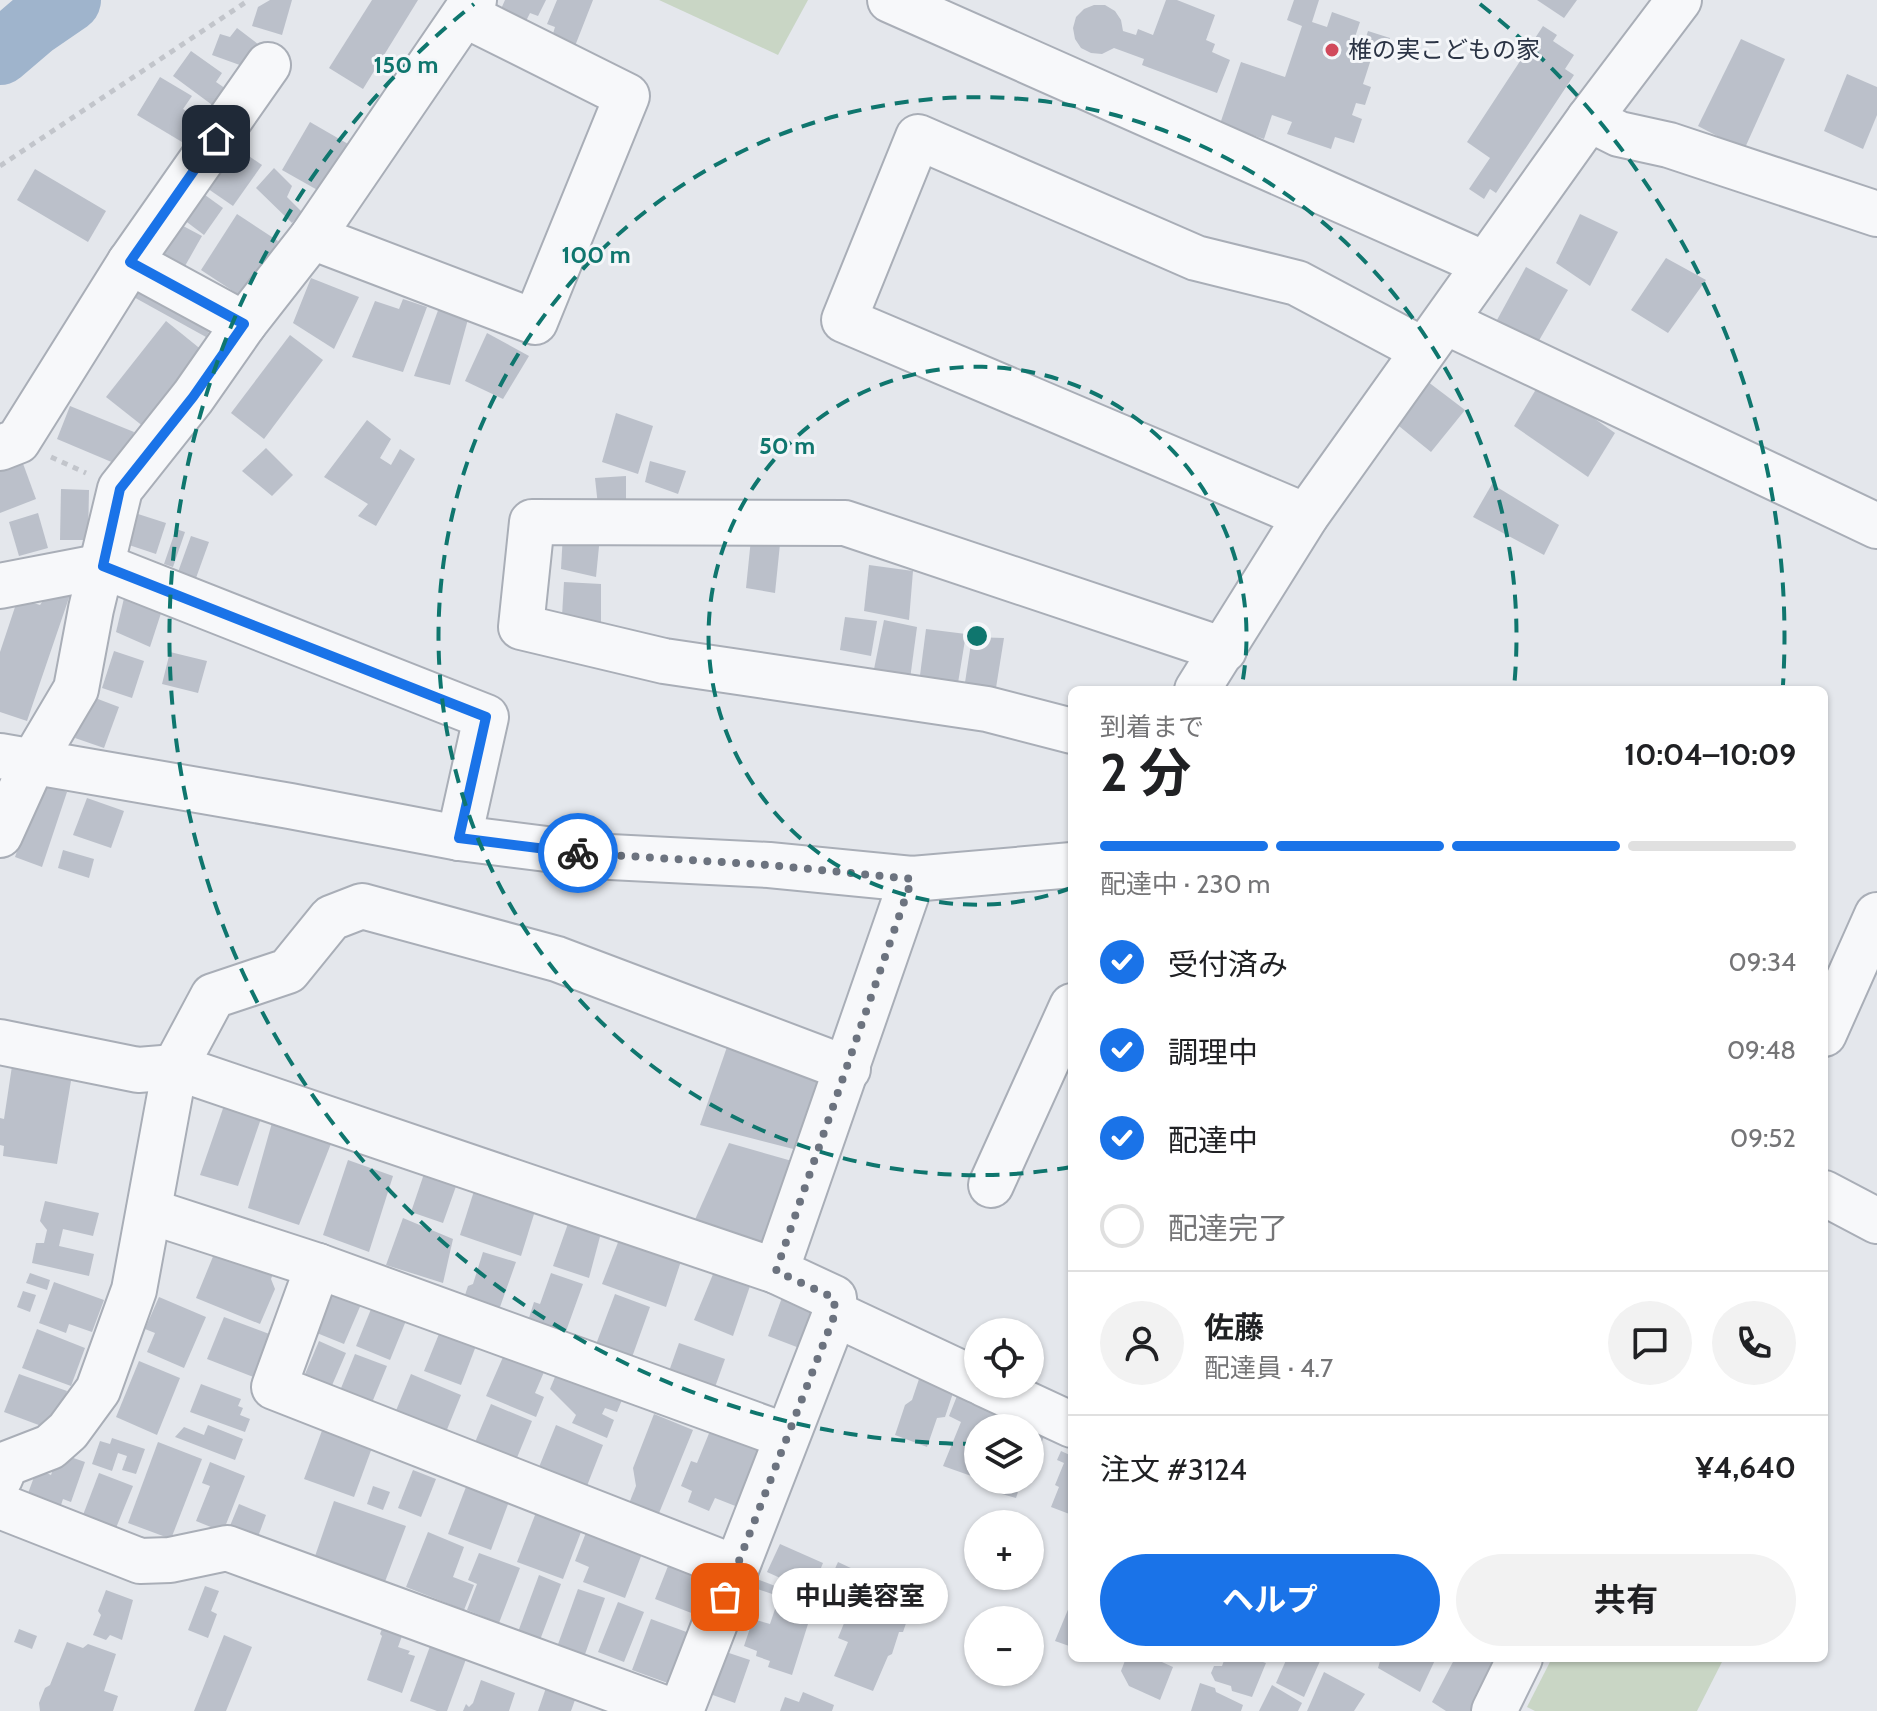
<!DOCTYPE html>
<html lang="ja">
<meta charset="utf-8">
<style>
:root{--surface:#fff;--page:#f2f2f2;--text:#202124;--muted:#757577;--line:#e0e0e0;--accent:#1a73e8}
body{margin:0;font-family:Cabin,"Noto Sans JP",sans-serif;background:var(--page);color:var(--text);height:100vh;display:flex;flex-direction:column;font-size:30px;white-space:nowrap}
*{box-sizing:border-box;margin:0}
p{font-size:26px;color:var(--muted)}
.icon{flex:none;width:44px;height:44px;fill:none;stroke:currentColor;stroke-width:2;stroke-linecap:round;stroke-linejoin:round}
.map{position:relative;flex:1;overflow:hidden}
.drawer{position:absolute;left:1068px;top:686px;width:760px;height:976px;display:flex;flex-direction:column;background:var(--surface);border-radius:12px;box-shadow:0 2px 6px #0004}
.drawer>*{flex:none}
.buttons{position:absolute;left:964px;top:1318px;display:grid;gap:16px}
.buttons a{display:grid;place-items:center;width:80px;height:80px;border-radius:50%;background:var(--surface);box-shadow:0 2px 6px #0004;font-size:40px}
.pin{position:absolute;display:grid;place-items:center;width:68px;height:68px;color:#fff;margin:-34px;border-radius:16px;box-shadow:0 4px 12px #0006}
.courier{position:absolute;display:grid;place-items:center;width:80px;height:80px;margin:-40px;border:6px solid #1a73e8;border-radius:50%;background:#fff;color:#222;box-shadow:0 2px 10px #0007}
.bubble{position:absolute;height:56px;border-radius:28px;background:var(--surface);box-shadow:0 2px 6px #0004;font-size:26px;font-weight:700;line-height:56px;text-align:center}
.summary em{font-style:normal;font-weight:700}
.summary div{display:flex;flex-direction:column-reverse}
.summary{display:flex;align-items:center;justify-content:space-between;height:136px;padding:0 32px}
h1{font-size:52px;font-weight:700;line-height:60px}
.bar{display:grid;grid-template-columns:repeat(4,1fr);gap:12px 8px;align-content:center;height:96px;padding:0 32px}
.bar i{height:10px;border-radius:6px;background:var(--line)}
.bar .active{background:var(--accent)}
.bar p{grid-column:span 4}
.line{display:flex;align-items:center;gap:20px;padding:0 32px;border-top:2px solid var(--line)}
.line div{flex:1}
.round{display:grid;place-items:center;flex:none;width:84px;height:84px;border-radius:42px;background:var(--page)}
ol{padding:0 32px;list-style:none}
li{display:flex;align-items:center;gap:24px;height:88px}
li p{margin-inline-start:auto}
li .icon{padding:8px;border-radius:50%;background:var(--accent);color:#fff;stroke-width:4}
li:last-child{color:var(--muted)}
li i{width:44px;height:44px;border:4px solid var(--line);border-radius:50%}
.primary-button{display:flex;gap:16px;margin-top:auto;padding:16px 32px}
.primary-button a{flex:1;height:92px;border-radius:48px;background:var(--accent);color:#fff;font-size:32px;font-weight:700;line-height:92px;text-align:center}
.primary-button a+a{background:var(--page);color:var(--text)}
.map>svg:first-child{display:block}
</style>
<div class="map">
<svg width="1877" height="1711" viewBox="0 0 1877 1711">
<rect width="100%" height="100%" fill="#e4e7ec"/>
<!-- green -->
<g fill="#c9d6c5">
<path d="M659,0H808L778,55Z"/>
<path d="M1552,1658H1724L1697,1711H1535L1527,1707Z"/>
</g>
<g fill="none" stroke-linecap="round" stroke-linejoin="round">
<!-- river -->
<path stroke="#9fb4cc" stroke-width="64" d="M0,53L34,24L69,0"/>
</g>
<!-- building -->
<g fill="#bbc0ca">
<path d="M270,0H292L282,35L252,26L258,7Z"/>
<path d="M372,0H418L363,89L329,68Z"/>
<path d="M505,0H546L538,16L530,13L526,21L501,9Z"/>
<path d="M557,0H593L575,46L552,37L555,27L547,24Z"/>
<path d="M1166,0H1177L1215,15L1206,40L1215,44L1212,52L1230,60L1217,93L1142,65L1144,59L1114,48L1102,54L1091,53L1081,48L1075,39L1073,28L1076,17L1084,9L1094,5H1105L1115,11L1121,20L1123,31L1136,35L1138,29L1153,35Z"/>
<path d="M1294,0H1319L1312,22L1327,27L1332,12L1360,22L1355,37L1365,40L1368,31L1390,38L1384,56L1373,53L1363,84L1371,87L1365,105L1356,103L1352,115L1362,119L1354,143L1335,137L1331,149L1287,134L1292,122L1272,115L1264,139L1220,124L1241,62L1285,77L1302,26L1287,20Z"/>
<path d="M1537,0H1577L1564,18Z"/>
<path d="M1543,26L1557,35L1553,41L1574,55L1565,69L1574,75L1496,193L1490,189L1484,199L1469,189L1490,158L1467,142Z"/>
<path d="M237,28L263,48L248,68L212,55L220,34L230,37Z"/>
<path d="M1741,39L1785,59L1744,150L1698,126Z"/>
<path d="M191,51L222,73L216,82L232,93L219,110L173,76Z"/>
<path d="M1847,74L1877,87V115L1863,149L1824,131Z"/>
<path d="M160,77L192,96L183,109L197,118L182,142L137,115Z"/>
<path d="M310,122L355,148L328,196L282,170Z"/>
<path d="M230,143L262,165L233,206L201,184Z"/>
<path d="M274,168L292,186L287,197L302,212L292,223L256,188Z"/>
<path d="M35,169L106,211L88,242L17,200Z"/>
<path d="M194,187L223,208L204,235L175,213Z"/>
<path d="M237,214L278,241L242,297L201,270Z"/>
<path d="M1580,214L1618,232L1590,286L1556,263Z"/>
<path d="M170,219L202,236L185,266L154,248Z"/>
<path d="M1666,258L1706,280L1668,333L1631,310Z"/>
<path d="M1526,267L1568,290L1537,344L1497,320Z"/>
<path d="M311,278L359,297L334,349L293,323Z"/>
<path d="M143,283L214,323L206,337L130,295Z"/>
<path d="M403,299L427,307L403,372L352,357L375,301L399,309Z"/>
<path d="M440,305L470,312L450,385L414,376Z"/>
<path d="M166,321L203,351L144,427L106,397Z"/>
<path d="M487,333L529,356L503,399L465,381Z"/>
<path d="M290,335L323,360L264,439L231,413Z"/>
<path d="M1419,375L1465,410L1431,452L1389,418Z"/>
<path d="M1541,381L1615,433L1588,477L1514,426Z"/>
<path d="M70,406L134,432L121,466L57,439Z"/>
<path d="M616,413L653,426L638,474L602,462Z"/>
<path d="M367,420L391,439L380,458L391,465L400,449L415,459L376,526L358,516L368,504L324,477Z"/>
<path d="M266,448L293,475L272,496L242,471Z"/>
<path d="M18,450L36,499L0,513V457Z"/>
<path d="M650,461L686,471L678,494L645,482Z"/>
<path d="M626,476V504L598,506L595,478Z"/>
<path d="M1492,484L1559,525L1544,555L1473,517Z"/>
<path d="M61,489L89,490L88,540H60Z"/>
<path d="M38,513L48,548L19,556L9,522Z"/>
<path d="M138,514L166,523L156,554L129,545Z"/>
<path d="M176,529L185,532L173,567L164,564Z"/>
<path d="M563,533L600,536L596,577L561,569Z"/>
<path d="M191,536L209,542L196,578L178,572Z"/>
<path d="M751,539L780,544L775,593L746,588Z"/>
<path d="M869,565L913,571L909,620L864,611Z"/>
<path d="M564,582L601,584V623L562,616Z"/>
<path d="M73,586L27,721L0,712V652L18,598L40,605L49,592Z"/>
<path d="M125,594L163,607L150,647L116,632Z"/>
<path d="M845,617L877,621L871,656L840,650Z"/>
<path d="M884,620L917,627L910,679L874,669Z"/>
<path d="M926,629L966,634L957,689L919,683Z"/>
<path d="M972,637L1004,638L995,694L964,689Z"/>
<path d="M114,651L144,661L132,698L102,688Z"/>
<path d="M170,652L207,661L198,693L162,684Z"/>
<path d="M90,696L119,707L104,748L75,738Z"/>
<path d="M41,783L67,792L42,867L15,857Z"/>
<path d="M87,798L124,811L111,848L73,835Z"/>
<path d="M63,850L94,859L89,878L58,868Z"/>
<path d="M728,1044L833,1077L805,1152L700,1125Z"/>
<path d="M12,1066L72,1075L57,1164L3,1156L4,1146L0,1145V1118L4,1119Z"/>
<path d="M229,1091L267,1101L238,1186L200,1175Z"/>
<path d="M275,1112L336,1131L299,1225L248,1208Z"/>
<path d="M729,1143L799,1163L767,1247L693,1224Z"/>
<path d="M348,1160L393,1176L369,1252L323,1235Z"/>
<path d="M428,1162L460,1175L443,1223L411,1212Z"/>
<path d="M474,1191L535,1211L521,1256L460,1235Z"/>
<path d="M45,1201L99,1213L93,1236L63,1229L59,1246L94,1254L89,1276L32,1263L36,1243H44L47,1230L40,1221Z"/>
<path d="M403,1218L453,1239L443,1283L386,1265Z"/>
<path d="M570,1218L602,1229L589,1278L553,1266Z"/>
<path d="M622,1232L683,1255L666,1307L602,1284Z"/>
<path d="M221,1237L278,1261L271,1279L275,1289L260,1324L196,1298Z"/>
<path d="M483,1252L516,1262L500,1307L490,1309L463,1301L468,1286L473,1284Z"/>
<path d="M716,1267L751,1283L733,1336L694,1320Z"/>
<path d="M30,1273L50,1280L47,1290L26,1283Z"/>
<path d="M551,1273L583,1284L565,1334L528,1321L534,1302L540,1304Z"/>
<path d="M326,1280L365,1295L344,1344L307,1329Z"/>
<path d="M54,1282L104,1300L92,1332L69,1324L66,1333L39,1323Z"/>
<path d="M23,1291L36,1295L30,1312L17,1307Z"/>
<path d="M378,1292L412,1306L390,1360L356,1346Z"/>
<path d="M784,1292L823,1306L802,1349L768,1336Z"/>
<path d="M615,1294L650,1307L631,1360L595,1347Z"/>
<path d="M159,1297L206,1317L184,1368L147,1352L155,1333L145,1329Z"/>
<path d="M224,1317L272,1335L256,1378L207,1359Z"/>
<path d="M443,1324L479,1338L461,1385L424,1371Z"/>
<path d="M37,1329L85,1348L71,1386L22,1368Z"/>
<path d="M319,1341L346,1353L330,1390L300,1386Z"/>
<path d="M510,1341L550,1358L535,1393L544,1397L536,1417L486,1396Z"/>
<path d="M679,1343L725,1359L714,1390L668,1374Z"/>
<path d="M355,1354L387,1366L369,1410L337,1398Z"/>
<path d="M562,1360L627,1388L617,1412L605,1408L602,1414L614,1420L607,1438L572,1423L576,1415L550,1389Z"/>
<path d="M139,1361L180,1378L157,1435L116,1417Z"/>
<path d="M19,1374L67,1391L56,1420L44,1427L4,1412Z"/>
<path d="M411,1374L461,1395L446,1432L393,1418Z"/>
<path d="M920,1376L955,1387L945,1417L937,1418L927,1447L895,1435L905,1405L912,1400Z"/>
<path d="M201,1384L241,1399L238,1406L243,1408L240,1415L250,1419L245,1432L190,1412Z"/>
<path d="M959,1391L999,1410L996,1417L1003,1419L1000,1428H978L977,1478L943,1466L961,1422L949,1416Z"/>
<path d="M491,1404L532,1421L514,1465L473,1447Z"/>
<path d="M654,1414L693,1430L657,1518L628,1506L636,1486L633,1468Z"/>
<path d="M714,1421L770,1443L743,1509L715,1498L709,1511L688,1502L692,1491L681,1486L691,1461L697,1463Z"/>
<path d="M1021,1422L1045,1433L1038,1453L1033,1455L1031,1462L1030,1428H1019Z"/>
<path d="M208,1425L243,1439L235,1460L175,1437L184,1427L204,1435Z"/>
<path d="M556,1425L603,1445L585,1491L537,1472Z"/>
<path d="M323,1428L373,1445L354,1497L304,1479Z"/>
<path d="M112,1438L145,1449L136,1474L122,1470L127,1456L118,1453L112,1471L92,1464L100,1441L110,1444Z"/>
<path d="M158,1442L202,1459L171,1539L128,1523Z"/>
<path d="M1061,1451L1072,1456V1515L1051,1507L1059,1487L1055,1485L1064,1463L1057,1460Z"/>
<path d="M59,1453L85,1462L71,1502L63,1499L60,1508L27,1496L37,1469L51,1475Z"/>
<path d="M210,1462L245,1476L223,1532L196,1521L210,1486L202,1483Z"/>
<path d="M413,1470L436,1479L421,1517L398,1508Z"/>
<path d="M99,1473L133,1486L116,1528L83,1515Z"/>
<path d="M469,1479L511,1496L491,1550L448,1534Z"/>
<path d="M995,1480H1022L1016,1498L991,1491Z"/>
<path d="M373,1486L390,1492L383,1510L367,1504Z"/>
<path d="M334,1501L406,1526L383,1587L313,1562Z"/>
<path d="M540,1502L586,1519L563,1579L517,1562Z"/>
<path d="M239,1504L266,1515L255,1545L227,1533Z"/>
<path d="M587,1530L643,1551L625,1598L583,1582L589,1567L575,1561Z"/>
<path d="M428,1532L464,1547L453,1577L474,1585L464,1610L406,1587Z"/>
<path d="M780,1544L823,1563L811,1592L767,1572Z"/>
<path d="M479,1553L520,1568L499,1623L467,1610L477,1584L468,1580Z"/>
<path d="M670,1561L702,1573L697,1586L716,1594L707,1619L655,1599Z"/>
<path d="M838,1562L855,1570L842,1599L825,1591Z"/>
<path d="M539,1575L561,1584L540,1640L518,1632Z"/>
<path d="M749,1576L778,1587L775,1595L746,1585Z"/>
<path d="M205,1586L219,1591L211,1611L217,1614L208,1638L188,1630Z"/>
<path d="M578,1589L605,1598L584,1657L557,1647Z"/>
<path d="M106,1590L133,1600L122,1640L110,1635L106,1640L93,1635L101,1615L98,1611Z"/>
<path d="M871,1591L912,1606L903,1632H899L892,1654L888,1656L873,1691L834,1676L848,1642L838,1638L849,1611L860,1616L863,1613Z"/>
<path d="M779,1597L813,1608L792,1675L768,1667L770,1661L756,1656L757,1651L744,1646L753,1619L770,1624Z"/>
<path d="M1072,1600V1647L1055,1641Z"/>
<path d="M618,1602L644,1612L624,1662L598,1652Z"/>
<path d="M651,1619L692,1634L673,1685L632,1670Z"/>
<path d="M385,1621L405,1628L398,1647L410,1651L408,1654L415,1656L402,1693L367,1680L382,1636L380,1634Z"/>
<path d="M19,1629L37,1636L32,1649L14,1642Z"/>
<path d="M224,1635L252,1647L226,1711H194Z"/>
<path d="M433,1638L469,1651L447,1711H437L410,1701Z"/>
<path d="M67,1642L83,1648L88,1644L116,1654L104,1691L118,1696L113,1711H40L39,1703L45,1688L50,1685Z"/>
<path d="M726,1652L750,1660L735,1703L710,1694Z"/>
<path d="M1126,1658H1153L1173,1667L1160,1700L1129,1686L1121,1671Z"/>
<path d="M1225,1658H1251L1266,1663L1252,1697L1232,1691L1231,1686L1215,1681L1211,1673L1214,1666H1222Z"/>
<path d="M1287,1658H1311L1320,1661L1304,1697L1276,1683Z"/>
<path d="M1381,1658H1436L1420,1692L1378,1668Z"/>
<path d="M1455,1658H1501L1474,1711H1446L1432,1702Z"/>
<path d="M1324,1672L1365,1694L1354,1711H1307Z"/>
<path d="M549,1679L571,1686L567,1697L575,1700L571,1711H538Z"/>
<path d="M481,1680L515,1693L509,1711H463L466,1704L469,1707L473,1703Z"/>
<path d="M1200,1683L1215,1688L1216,1692L1243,1705L1241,1711H1191Z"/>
<path d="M1272,1685L1302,1703L1298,1711H1259Z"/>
<path d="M803,1692L834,1705L832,1711H780L785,1697L799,1702Z"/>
</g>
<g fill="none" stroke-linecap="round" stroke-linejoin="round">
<!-- minor casing -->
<g stroke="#a9aeb7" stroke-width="48">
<g id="minor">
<path d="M890,0L1485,264"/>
<path d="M1589,119L1619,134L1669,145L1877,214"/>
<path d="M312,237L535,322L627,96L465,15"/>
<path d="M130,262L244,324"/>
<path d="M1446,322L1877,526"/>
<path d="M0,448L18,441L130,262L268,65"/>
<path d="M1306,516L844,320L918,137L1196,258L1297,283L1423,350"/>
<path d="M0,586L103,566L486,717L459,838"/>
<path d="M1197,690L1306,516L1589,119L1679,0"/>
<path d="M1072,731L987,709L664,661L521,627L532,522L845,523L1224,650"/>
<path d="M0,756L290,806L459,838L610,857L769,865L912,879L1072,865"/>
<path d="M0,835L34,760L76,689L91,609L120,489L193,397L244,324L312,237L474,0"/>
<path d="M1824,1034L1877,915"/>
<path d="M0,1042L138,1070L175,1067L776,1271L834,1298L835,1314L681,1711"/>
<path d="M991,1185L1072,1006"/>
<path d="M1824,1193L1877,1221"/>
<path d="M149,1211L318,1266L786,1436"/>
<path d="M318,1266L274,1387L736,1568"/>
<path d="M776,1271L912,879"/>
<path d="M835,1314L978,1381"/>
<path d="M984,1384L1072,1425"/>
<path d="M0,1478L6,1464L50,1447L68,1431L98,1390L134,1290L175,1067L213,996L288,971L331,918L362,906L557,959L848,1069"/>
<path d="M0,1506L140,1561L170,1560L227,1548L672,1711"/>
<path d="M1494,1711L1520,1658"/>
</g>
</g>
<!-- path -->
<g stroke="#c2c5cb" stroke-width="5" stroke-dasharray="6 6" stroke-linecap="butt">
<path d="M0,166L249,0"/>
<path d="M51,457L86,473"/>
</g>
<!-- minor -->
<use href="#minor" stroke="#f7f8fa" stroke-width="44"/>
</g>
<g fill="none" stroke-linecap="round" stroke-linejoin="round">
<!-- done -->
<path stroke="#6c737f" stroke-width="8" stroke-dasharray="0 14.4" d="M578,853L769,865L912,879L776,1271L834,1298L835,1314L725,1597"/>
<!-- route -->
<path stroke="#1a73e8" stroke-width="10" d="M216,139L130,262L244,324L193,397L120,489L103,566L486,717L459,838L578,853"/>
</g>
<!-- distance rings -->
<g fill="none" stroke="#0f766e" stroke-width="4" stroke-dasharray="14 10">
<path d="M1071 888A269 269 0 1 1 1241 690"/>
<path d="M1071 1167A539 539 0 1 1 1514 688"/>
<path d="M977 1444A808 808 0 0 1 474 4M1480 4A808 808 0 0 1 1783 685"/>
</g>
<!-- markers -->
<circle fill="#d1495b" stroke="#f4f6f9" stroke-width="3" cx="1332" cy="50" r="8"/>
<g text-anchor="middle" stroke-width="6" stroke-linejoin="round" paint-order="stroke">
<!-- poi labels -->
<g font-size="24" fill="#2b3445" stroke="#f4f6f9" text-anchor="start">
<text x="1348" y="58">椎の実こどもの家</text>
</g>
</g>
<circle cx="977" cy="636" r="12" fill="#0f766e" stroke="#f4f6f9" stroke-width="4"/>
<g font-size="24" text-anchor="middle" font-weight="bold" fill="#0f766e" stroke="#f4f6f9" stroke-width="6" stroke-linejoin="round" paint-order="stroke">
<text x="406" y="73">150 m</text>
<text x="596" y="263">100 m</text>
<text x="787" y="454">50 m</text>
</g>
</svg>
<div class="buttons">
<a><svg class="icon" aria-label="locate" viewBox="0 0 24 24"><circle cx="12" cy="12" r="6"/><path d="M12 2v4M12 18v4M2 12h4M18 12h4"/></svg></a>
<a><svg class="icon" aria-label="layers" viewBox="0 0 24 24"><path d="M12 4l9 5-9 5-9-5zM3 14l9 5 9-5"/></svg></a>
<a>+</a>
<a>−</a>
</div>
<div class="pin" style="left:725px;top:1597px;background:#ea580c"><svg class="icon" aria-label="bag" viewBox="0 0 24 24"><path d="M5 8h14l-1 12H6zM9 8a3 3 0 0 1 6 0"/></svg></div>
<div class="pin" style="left:216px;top:139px;background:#1f2937"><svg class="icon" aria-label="home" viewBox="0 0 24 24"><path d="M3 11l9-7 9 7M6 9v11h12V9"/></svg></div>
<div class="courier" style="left:578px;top:853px"><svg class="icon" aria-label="bike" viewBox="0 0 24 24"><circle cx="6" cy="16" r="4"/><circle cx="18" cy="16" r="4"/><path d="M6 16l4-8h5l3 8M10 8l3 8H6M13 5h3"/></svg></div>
<div class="bubble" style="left:772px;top:1568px;width:176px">中山美容室</div>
<section class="drawer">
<div class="summary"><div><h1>2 分</h1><p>到着まで</p></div><em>10:04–10:09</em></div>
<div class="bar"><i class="active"></i><i class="active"></i><i class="active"></i><i></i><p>配達中 · 230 m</p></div>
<ol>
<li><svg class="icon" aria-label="check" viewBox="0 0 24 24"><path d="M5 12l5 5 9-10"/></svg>受付済み<p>09:34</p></li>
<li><svg class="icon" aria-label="check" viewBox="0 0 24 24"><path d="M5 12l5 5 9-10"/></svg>調理中<p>09:48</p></li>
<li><svg class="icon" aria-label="check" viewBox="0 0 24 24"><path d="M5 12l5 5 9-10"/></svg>配達中<p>09:52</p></li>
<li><i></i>配達完了</li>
</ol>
<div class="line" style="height:144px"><a class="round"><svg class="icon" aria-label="person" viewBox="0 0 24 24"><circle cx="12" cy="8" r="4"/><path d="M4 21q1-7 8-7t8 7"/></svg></a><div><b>佐藤</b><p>配達員 · 4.7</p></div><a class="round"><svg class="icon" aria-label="chat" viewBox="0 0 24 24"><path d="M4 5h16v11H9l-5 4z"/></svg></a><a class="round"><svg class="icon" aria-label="phone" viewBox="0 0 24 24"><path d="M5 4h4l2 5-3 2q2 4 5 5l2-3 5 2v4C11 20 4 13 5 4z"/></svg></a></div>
<div class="line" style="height:104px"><div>注文 #3124</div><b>¥4,640</b></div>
<div class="primary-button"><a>ヘルプ</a><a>共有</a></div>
</section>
</div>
